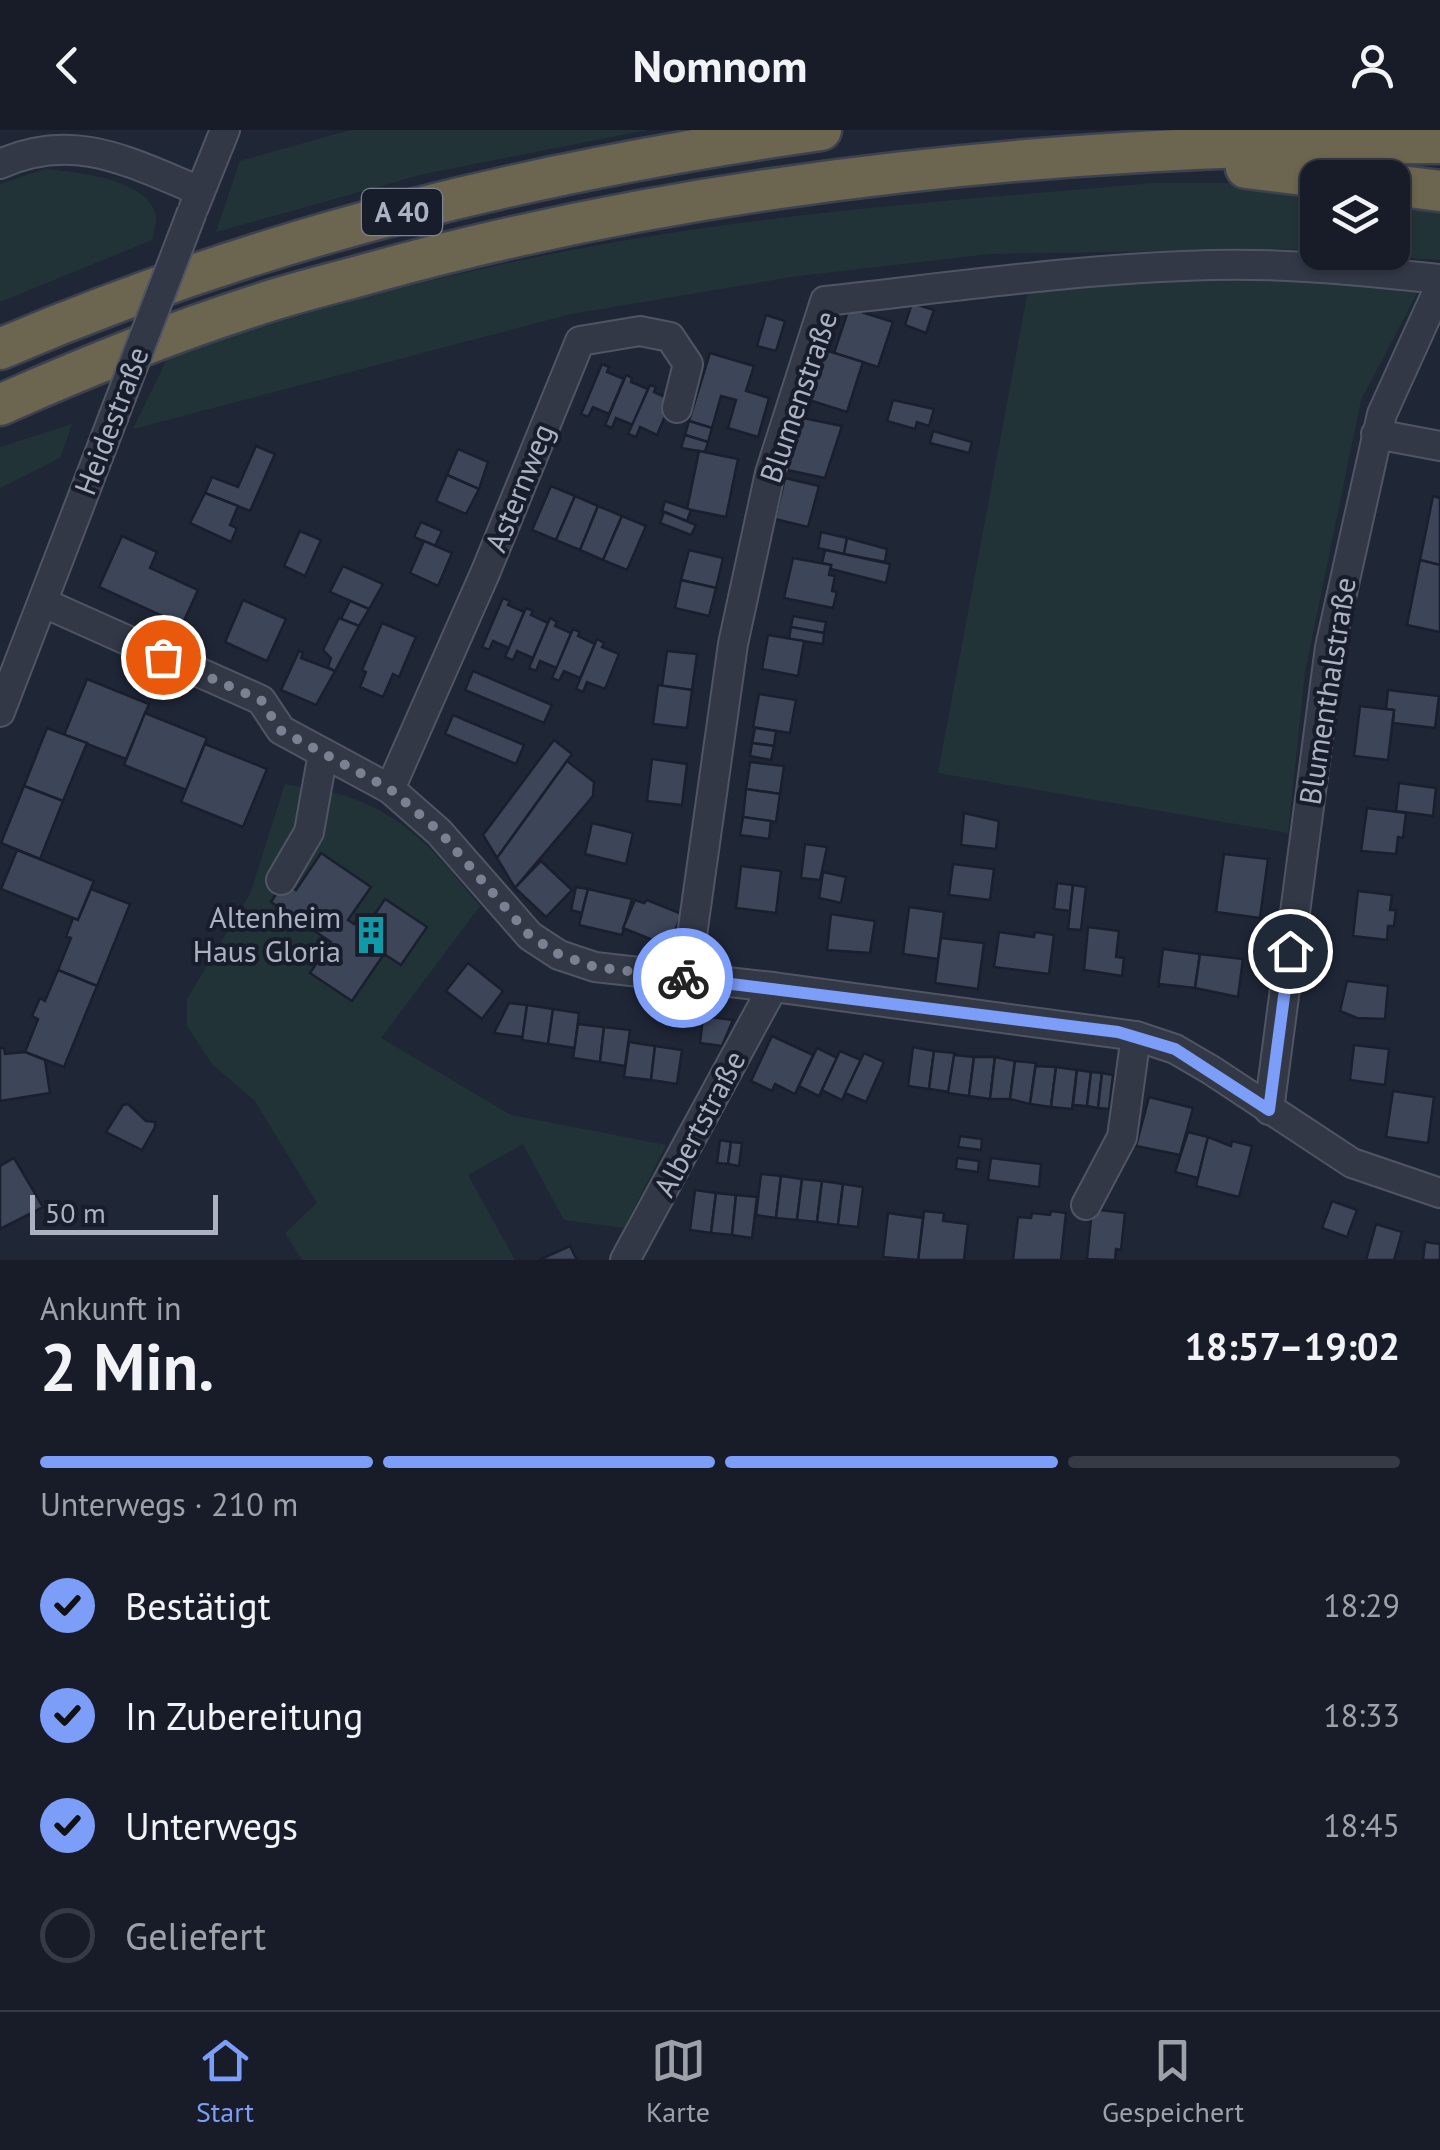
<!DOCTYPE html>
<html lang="de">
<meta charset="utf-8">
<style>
:root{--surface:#171c28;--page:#242934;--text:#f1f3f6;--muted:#9ea1a8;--line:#363a45;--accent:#7c9df8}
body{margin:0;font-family:"PT Sans",sans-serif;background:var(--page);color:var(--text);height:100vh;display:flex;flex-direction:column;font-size:38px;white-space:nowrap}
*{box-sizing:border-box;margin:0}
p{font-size:32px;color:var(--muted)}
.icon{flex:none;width:55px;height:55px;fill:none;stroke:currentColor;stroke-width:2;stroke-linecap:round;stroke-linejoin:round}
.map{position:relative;height:1130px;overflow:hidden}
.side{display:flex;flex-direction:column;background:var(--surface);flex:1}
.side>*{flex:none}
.tools{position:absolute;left:1300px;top:30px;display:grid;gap:20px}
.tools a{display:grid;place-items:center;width:110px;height:110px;border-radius:20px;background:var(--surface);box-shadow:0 2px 8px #0004,0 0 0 2px var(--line);font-size:50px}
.scale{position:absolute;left:30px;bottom:25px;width:188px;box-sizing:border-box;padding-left:10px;border:5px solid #acb2c4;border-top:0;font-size:28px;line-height:35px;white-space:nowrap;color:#acb2c4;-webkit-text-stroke:8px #181d2b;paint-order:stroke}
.pin{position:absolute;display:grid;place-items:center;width:85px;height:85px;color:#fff;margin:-42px;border:5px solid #fff;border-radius:50%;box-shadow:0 2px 10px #0007}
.courier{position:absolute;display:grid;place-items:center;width:100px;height:100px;margin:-50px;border:8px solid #7c9df8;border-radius:50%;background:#fff;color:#222;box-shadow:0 2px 12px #0007}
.summary em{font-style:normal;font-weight:700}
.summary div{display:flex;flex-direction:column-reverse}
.summary{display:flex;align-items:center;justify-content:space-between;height:170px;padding:0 40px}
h1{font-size:65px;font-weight:700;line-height:75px}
.bar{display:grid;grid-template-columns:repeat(4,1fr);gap:15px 10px;align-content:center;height:120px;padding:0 40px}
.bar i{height:12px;border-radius:8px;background:var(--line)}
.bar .current{background:var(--accent)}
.bar p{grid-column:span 4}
ol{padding:0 40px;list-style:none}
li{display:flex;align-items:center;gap:30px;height:110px}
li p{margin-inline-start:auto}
li .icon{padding:10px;border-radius:50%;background:var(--accent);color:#111;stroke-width:4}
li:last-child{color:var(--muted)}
li i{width:55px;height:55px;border:5px solid var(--line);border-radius:50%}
header{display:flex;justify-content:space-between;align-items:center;height:130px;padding:0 40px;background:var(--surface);font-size:45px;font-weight:700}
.menu{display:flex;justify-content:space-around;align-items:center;height:140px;border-top:2px solid var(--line);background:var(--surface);font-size:28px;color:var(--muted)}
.menu a{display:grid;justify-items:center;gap:5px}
.menu .current{color:var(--accent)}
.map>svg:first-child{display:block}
</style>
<header><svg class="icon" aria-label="back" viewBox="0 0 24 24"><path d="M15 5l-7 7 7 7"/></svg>Nomnom<svg class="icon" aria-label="person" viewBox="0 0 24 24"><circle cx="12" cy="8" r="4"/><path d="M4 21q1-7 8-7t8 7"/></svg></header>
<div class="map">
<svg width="1440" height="1130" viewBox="0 0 1440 1130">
<rect width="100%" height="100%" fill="#1f2636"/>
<!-- green -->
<g fill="#223338">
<path d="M350,0H647L424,44L216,102L240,31Z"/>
<path d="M45,39C75,42 149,49 156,86C157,92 153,103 152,110L0,172V54Z"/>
<path d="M1153,53H1233L1317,60V121L1284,119L990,124L798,146L571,184L133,299L170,223C314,180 461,139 610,113C789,81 972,69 1153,53Z"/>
<path d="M1393,69L1440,74V130L1332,123L1392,122Z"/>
<path d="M1211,147L1421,156L1361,270L1305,542L1288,703L938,643L1029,155Z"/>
<path d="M72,294L60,328L0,358V317Z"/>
<path d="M285,654C301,658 317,659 332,662C404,681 435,722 480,776L381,908L511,985L666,1015L624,1098L564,1090L523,1014L468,1045L515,1130H302L285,1103L317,1073L255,971L212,934L187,896V869L250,764Z"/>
</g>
<!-- building -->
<g fill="#3d4559" stroke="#1a1f2d" stroke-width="2.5">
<path d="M912,173L934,180L926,203L905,195Z"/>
<path d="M849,178L893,192L878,237L834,223Z"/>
<path d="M766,185L785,191L776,221L757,216Z"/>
<path d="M825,220L863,232L847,282L809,270Z"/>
<path d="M710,223L754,236L746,261L769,268L758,307L728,298L736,270L721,266L712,298L689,291Z"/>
<path d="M602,234L609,237L607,242L624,249L609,284L593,277L588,287L581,284Z"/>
<path d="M626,245L632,248L631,252L648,259L633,295L616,288L612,298L605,295Z"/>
<path d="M650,255L656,257L654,262L672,270L657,305L640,297L636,307L628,304Z"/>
<path d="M893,270L934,279L929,296L917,292L915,299L887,291Z"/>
<path d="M803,288L842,296L825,348L787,340Z"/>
<path d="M689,291L712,298L708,312L685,305Z"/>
<path d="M933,301L972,312L969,323L930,313Z"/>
<path d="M685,305L708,312L705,322L681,318Z"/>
<path d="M256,316L275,324L250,381L205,363L212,347L238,357Z"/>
<path d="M458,319L488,332L479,359L447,345Z"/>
<path d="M699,321L738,329L726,387L687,379Z"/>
<path d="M447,345L479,359L466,384L436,371Z"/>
<path d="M785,348L819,356L808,397L775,389Z"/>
<path d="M551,356L575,366L556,410L532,400Z"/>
<path d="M205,363L238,376L230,395L237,398L231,412L190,393Z"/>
<path d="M575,366L598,376L580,420L556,410Z"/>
<path d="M1433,366L1440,368V435L1420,430Z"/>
<path d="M665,371L691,380L687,391L662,381Z"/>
<path d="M598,376L622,386L603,430L580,420Z"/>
<path d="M664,382L696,395L691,405L660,393Z"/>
<path d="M622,386L646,396L627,440L603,430Z"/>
<path d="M421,392L442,401L435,416L414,407Z"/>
<path d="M300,401L321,410L305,446L284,436Z"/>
<path d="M821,402L847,408L844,424L818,418Z"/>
<path d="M122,406L157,422L150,438L198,460L182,495L99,457Z"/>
<path d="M847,408L887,419L885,432L844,424Z"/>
<path d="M424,411L452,423L438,456L410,443Z"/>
<path d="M689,420L723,428L716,458L681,450Z"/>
<path d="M825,420L890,434L886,453L831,439V435L822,433Z"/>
<path d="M793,428L831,435L829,445L835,446L832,461L837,462L833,478L784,468Z"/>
<path d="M1420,430L1440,435V502L1407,495Z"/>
<path d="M343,436L383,454L369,479L330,462Z"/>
<path d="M681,450L716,458L709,486L675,478Z"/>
<path d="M503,468L510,471L508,475L524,482L509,518L493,511L489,520L482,517Z"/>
<path d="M243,470L286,489L267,531L225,512Z"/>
<path d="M350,471L369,479L359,496L341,489Z"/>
<path d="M526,478L533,481L531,485L548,493L533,528L517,521L513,530L505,527Z"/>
<path d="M793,486L826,492L824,503L791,497Z"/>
<path d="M339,488L359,496L335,541L328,537L331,528L323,520Z"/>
<path d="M550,488L557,492L555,496L571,503L557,538L540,531L536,541L529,538Z"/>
<path d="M382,493L416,507L399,547L393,544L383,567L360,557L366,542L362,540Z"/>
<path d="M791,497L824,503L823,514L789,509Z"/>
<path d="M573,499L580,502L578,506L595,514L580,548L564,541L559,551L552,548Z"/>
<path d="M768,505L804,511L798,546L762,539Z"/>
<path d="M597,509L604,513L602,517L619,524L605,559L587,552L583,562L576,559Z"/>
<path d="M299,521L303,523L301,528L335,541L316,575L281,560Z"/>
<path d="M667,521L697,524L692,560L662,556Z"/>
<path d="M473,541L552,575L544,593L465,560Z"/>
<path d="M87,549L149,574L126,629L64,605Z"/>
<path d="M658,555L692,560L687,598L653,594Z"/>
<path d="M1388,560L1439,566L1435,598L1393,593L1394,580L1386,579Z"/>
<path d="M759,564L796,570L790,603L753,597Z"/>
<path d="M1360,576L1394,580L1388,630L1354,626Z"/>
<path d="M145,583L207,608L186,660L124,635Z"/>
<path d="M453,585L524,615L516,634L445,604Z"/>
<path d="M47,598L87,613L63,671L24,656Z"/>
<path d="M755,598L776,601L774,616L752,613Z"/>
<path d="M554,610L572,624L497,728L483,705Z"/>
<path d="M752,613L774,616L771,630L750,626Z"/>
<path d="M205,614L267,639L243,697L181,672Z"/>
<path d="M652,629L687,634L682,675L647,671Z"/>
<path d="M567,631L594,652L593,666L515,758L497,728Z"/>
<path d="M750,632L784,636L780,664L746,659Z"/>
<path d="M1399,653L1436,658L1433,686L1396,681Z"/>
<path d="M24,656L63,671L40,729L1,713Z"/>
<path d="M746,659L780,664L776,692L743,687Z"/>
<path d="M1367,678L1406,683L1403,708L1398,707L1396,724L1361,721Z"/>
<path d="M964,683L999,691L996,719L961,715Z"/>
<path d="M743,687L771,691L769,709L740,705Z"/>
<path d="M592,693L633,703L626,734L585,724Z"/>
<path d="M805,714L827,717L820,750L801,748Z"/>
<path d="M17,720L94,751L78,790L1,759Z"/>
<path d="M321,723L371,757L348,790L354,794L359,786L369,793L385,769L427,797L401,835L384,824L352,871L310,843L331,812L271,772L284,752L296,760Z"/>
<path d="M1224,724L1268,729L1260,788L1216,782Z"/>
<path d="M541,731L572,760L546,787L515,758Z"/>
<path d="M953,734L994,739L990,770L949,765Z"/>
<path d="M741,736L781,741L776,783L736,778Z"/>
<path d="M823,742L846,747L841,773L819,768Z"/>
<path d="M1057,753L1073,755L1070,781L1054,779Z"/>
<path d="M1073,755L1086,757L1081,800L1068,799Z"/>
<path d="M576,757L588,759L582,783L571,780Z"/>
<path d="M91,759L130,774L97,856L58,840L71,808L66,807L73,788L78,790Z"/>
<path d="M588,759L632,769L622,805L579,795Z"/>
<path d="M1358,761L1392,765L1390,780H1396L1394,796H1388L1387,810L1353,806Z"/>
<path d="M635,770L644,773L647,770L682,784L671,810L660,813L623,798Z"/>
<path d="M909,777L944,782L938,829L903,824Z"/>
<path d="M831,784L875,791L870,823L827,820Z"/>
<path d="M1088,797L1119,801L1116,827L1124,828L1122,846L1084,840Z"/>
<path d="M999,802L1034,807L1035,802L1054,805L1049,844L994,837Z"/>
<path d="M941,808L984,813L978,859L935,853Z"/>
<path d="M1163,819L1200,824L1195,858L1160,854L1158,858Z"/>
<path d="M1200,824L1243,829L1238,867L1195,858Z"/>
<path d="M468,833L503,861L482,889L446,861Z"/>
<path d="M58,840L97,856L64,937L25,922L38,889L32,886L40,868L45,871Z"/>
<path d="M1347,851L1388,856L1385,889L1357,888L1340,881Z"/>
<path d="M509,873L527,875L523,907L494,903Z"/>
<path d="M527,875L553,879L548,914L522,910Z"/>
<path d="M553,879L579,883L575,918L548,914Z"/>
<path d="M703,886L733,890L722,916L700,913Z"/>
<path d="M578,894L604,897L600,932L573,928Z"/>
<path d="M604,897L630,900L625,936L600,932Z"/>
<path d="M772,906L813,925L795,964L775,954L772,961L751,951Z"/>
<path d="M629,912L655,916L651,950L624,947Z"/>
<path d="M1354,915L1389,919L1385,955L1350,950Z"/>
<path d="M655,916L682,920L677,954L651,950Z"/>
<path d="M913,917L934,921L929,959L908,956Z"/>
<path d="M0,918H4L5,924L25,922L45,930L50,963L0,971Z"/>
<path d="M817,918L837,928L819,966L799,956Z"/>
<path d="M840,921L861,930L842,970L822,960Z"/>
<path d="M934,921L955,923L950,962L929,959Z"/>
<path d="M864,923L884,932L866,972L845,963Z"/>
<path d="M954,925L974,927L969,966L948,963Z"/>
<path d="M974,927H995L990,969L969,966Z"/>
<path d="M995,927L1015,931L1010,969H990Z"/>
<path d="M1015,931L1036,933L1030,974L1010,969Z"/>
<path d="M1036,933V936L1056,937L1051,977L1030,974Z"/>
<path d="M1056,937L1077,940L1072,979L1051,977Z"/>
<path d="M1077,940L1091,942L1087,976L1073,975Z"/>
<path d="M1091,942L1102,943L1098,978L1087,976Z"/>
<path d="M1102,943L1113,945L1109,979L1098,978Z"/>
<path d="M1393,961L1434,967L1428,1013L1386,1007Z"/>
<path d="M1149,967L1193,978L1180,1025L1136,1016Z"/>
<path d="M128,974L146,991L155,992V997L142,1020L106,1002L123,975Z"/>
<path d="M1188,1002L1208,1007L1198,1048L1175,1042Z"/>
<path d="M960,1006L982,1009L981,1020L958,1017Z"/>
<path d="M1208,1007L1231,1016L1232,1011L1252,1016L1239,1067L1196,1056Z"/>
<path d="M720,1010L731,1012L728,1034L717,1033Z"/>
<path d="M731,1012L742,1013L739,1036L728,1034Z"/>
<path d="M14,1028L43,1077L0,1099V1036Z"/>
<path d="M957,1028L979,1031L978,1042L956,1039Z"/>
<path d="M991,1028L1041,1034L1039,1057L988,1050Z"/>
<path d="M761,1044L781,1046L776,1088L756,1085Z"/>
<path d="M781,1046L802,1049L797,1090L776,1088Z"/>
<path d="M802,1049L822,1051L817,1092L797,1090Z"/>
<path d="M822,1051L843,1054L838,1095L817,1092Z"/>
<path d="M843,1054L863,1057L858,1097L838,1095Z"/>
<path d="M695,1060L716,1063L711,1103L690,1100Z"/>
<path d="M716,1063L736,1065L732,1105L711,1103Z"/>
<path d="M736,1065L757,1067L752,1108L732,1105Z"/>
<path d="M1332,1071L1357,1080L1347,1107L1322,1098Z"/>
<path d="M1092,1079L1125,1083L1121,1120L1116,1119L1115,1130L1087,1129Z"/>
<path d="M924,1081L944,1083L943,1091L968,1094L964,1130H918Z"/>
<path d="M1051,1081L1066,1083L1061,1130H1013L1018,1087L1031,1088L1032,1083L1050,1085Z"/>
<path d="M888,1083L923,1088L918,1130L883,1127Z"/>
<path d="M1376,1094L1402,1102L1394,1130H1366Z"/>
<path d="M1425,1112L1440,1114V1130H1423Z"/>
<path d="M570,1116L577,1130H539Z"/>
</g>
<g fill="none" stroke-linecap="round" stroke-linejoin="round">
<!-- minor casing -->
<g stroke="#505565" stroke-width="32">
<g id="minor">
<path d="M0,34C74,0 131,33 200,61"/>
<path d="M194,77L225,0"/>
<path d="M1376,304L1440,316"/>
<path d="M44,473L261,570L281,600L390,659L439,702L530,806L559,825L595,837L773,857L1136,906L1175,919L1211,940L1352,1033L1440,1063"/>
<path d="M0,582L113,288"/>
<path d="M390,659L486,441L580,211L640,201L670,207L688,234L677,278"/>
<path d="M281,750L309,702L323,623"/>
<path d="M686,848L733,514L770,343L825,171C954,157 1082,138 1212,135C1288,133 1364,141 1440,149"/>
<path d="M1269,980L1330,517L1382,284L1440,156"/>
<path d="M1086,1075L1122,1007L1136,906"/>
<path d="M625,1130L773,857"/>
</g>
</g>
<!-- highway casing -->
<g stroke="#3d4251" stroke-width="45">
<g id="highway">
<path d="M1246,38L1328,48"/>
<path d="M1392,55L1440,61"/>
<path d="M0,219C267,105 534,41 821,0"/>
<path d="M0,275C83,238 167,204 254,176C292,163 331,154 370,143C717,47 1081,14 1440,13"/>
</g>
</g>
<!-- minor -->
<use href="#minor" stroke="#323846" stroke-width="28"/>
<!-- highway -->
<use href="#highway" stroke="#6c654f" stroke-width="40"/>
<!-- minor-bridge casing -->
<g stroke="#505565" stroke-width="32" stroke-linecap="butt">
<path id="minor-bridge" d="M113,288L192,82"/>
</g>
<!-- minor-bridge -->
<use href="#minor-bridge" stroke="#323846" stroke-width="28"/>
</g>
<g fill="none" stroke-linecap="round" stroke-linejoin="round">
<!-- done -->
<path stroke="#7b8192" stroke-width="10" stroke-dasharray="0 18" d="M163,527L261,570L280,600L390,659L440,702L530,806L560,825L595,837L683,848"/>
<!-- route -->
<path stroke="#7c9df8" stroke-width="12" d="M683,848L1118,902L1175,919L1269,980L1290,821"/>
</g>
<!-- icons -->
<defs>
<g id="building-bare" transform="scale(3)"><path d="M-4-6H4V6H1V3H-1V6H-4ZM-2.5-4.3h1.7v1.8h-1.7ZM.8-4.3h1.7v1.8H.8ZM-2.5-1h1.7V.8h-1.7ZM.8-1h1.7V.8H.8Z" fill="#0f9aa8" stroke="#181d2b" stroke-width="2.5" paint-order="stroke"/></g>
</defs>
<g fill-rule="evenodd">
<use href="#building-bare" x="371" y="805"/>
</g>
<g text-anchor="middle" stroke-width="8" stroke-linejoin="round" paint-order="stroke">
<!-- shield labels -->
<rect fill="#181d2b" stroke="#808596" stroke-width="2.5" x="362" y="59" width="80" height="46" rx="8"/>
<g font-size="28" font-weight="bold" fill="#acb2c4">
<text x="402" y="92">A 40</text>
</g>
<!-- street labels -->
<g font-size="30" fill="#acb2c4" stroke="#181d2b">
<text transform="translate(799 267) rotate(-71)" y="10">Blumenstraße</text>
<text transform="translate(112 291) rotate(-69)" y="10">Heidestraße</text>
<text transform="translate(520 358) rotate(-68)" y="10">Asternweg</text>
<text transform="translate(1328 561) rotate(-81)" y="10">Blumenthalstraße</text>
<text transform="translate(700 994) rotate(-62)" y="10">Albertstraße</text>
</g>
<!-- poi labels -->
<g font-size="30" fill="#acb2c4" stroke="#181d2b" text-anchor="end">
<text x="341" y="798">Altenheim<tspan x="341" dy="34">Haus Gloria</tspan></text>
</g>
</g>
</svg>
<div class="tools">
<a><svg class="icon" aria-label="layers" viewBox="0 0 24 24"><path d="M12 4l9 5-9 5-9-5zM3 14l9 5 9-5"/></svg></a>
</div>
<div class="scale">50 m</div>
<div class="pin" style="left:163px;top:527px;background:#ea580c"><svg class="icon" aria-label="bag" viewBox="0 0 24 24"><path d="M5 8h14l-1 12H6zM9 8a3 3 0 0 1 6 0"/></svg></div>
<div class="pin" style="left:1290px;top:821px;background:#1f2937"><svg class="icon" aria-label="home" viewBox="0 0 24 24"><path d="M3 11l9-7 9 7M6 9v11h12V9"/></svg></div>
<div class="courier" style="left:683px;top:848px"><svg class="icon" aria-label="bike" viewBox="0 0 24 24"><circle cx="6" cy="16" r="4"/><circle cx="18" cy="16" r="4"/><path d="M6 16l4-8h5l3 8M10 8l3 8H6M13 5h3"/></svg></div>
</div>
<section class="side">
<div class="summary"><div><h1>2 Min.</h1><p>Ankunft in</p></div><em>18:57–19:02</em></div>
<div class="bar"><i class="current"></i><i class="current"></i><i class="current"></i><i></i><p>Unterwegs · 210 m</p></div>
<ol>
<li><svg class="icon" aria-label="check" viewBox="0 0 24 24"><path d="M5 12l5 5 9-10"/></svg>Bestätigt<p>18:29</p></li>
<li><svg class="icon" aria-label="check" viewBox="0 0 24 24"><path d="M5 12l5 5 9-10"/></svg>In Zubereitung<p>18:33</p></li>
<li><svg class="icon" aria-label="check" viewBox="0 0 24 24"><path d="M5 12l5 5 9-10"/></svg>Unterwegs<p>18:45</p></li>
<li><i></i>Geliefert</li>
</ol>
</section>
<nav class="menu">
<a class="current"><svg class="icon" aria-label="home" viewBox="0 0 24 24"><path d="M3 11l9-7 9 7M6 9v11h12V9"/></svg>Start</a>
<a><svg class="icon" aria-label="map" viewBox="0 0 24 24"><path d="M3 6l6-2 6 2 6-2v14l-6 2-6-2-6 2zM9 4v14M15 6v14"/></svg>Karte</a>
<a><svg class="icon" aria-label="saved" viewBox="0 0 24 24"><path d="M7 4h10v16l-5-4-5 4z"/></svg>Gespeichert</a>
</nav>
